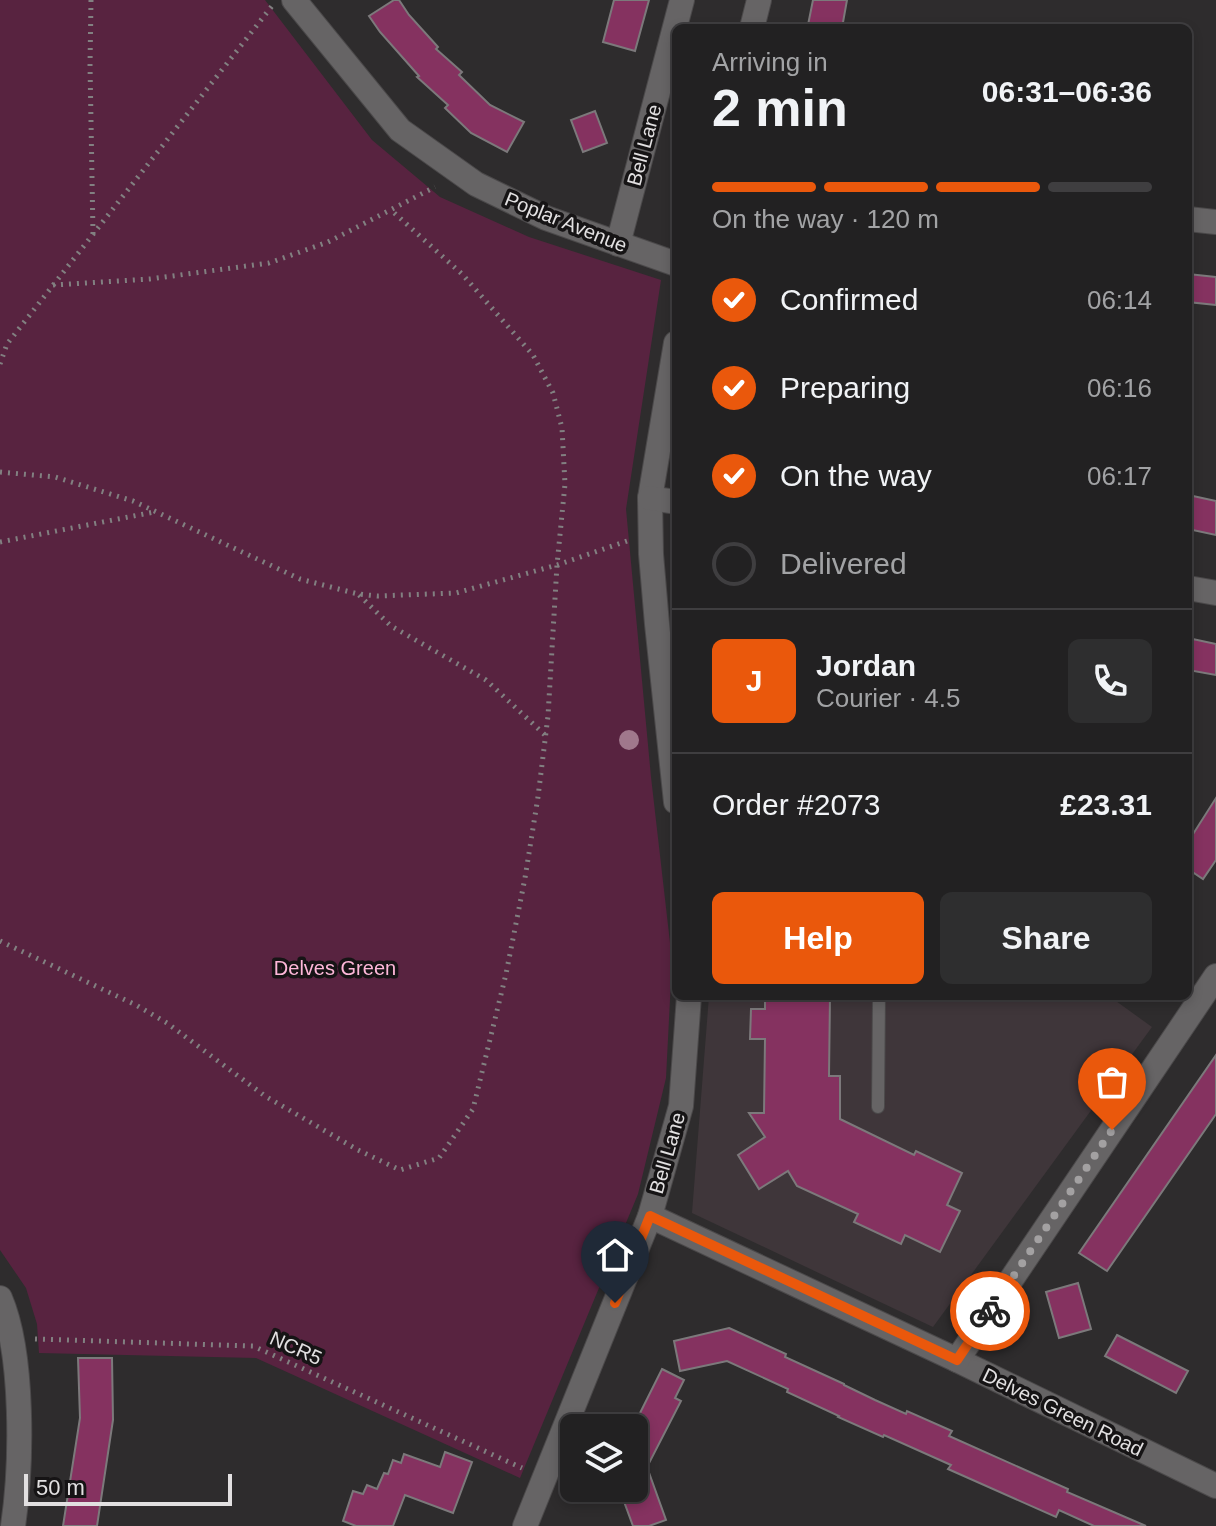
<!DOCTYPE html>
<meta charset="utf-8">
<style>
:root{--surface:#222122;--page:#2e2e2f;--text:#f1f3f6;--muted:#a2a3a5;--line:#3f3e40;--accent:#ea580c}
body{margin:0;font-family:Helvetica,sans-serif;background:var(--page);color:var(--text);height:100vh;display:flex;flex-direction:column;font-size:30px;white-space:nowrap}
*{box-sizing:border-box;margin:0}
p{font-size:26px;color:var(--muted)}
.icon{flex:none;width:44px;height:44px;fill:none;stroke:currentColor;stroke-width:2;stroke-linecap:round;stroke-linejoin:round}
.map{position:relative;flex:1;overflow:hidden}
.sheet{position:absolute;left:672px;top:24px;width:520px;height:976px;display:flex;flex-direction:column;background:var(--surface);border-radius:12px;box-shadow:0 4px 12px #0003,0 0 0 2px var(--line)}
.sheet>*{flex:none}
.buttons{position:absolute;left:560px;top:1414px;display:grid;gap:16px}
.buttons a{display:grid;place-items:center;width:88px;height:88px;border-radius:12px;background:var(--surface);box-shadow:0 4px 12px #0003,0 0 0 2px var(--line);font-size:40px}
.scale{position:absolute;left:24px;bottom:20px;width:208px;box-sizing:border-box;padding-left:8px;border:4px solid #e2e0e1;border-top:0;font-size:22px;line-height:28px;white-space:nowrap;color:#e2e0e1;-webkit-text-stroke:6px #161415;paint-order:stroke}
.pin{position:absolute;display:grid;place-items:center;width:68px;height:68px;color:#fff;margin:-82px -34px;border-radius:50% 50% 50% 0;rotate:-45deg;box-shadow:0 0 8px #0007}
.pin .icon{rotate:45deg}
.courier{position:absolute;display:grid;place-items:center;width:80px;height:80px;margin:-40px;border:6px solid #ea580c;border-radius:50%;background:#fff;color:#222;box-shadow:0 2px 10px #0007}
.summary em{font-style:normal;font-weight:700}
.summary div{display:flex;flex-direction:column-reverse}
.summary{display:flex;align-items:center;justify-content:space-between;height:136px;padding:0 40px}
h1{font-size:52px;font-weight:700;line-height:60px}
.bar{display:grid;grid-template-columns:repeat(4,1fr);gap:12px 8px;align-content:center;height:96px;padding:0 40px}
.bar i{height:10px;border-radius:6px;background:var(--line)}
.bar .selected{background:var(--accent)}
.bar p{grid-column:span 4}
.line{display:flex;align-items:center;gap:20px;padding:0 40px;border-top:2px solid var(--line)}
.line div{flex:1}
.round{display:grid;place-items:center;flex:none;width:84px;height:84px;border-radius:12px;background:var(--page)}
ol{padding:0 40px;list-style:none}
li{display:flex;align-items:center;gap:24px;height:88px}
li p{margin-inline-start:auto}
li .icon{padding:8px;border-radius:50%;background:var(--accent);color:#fff;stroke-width:4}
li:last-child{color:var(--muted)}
li i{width:44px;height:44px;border:4px solid var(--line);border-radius:50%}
.cta{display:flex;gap:16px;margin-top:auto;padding:16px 40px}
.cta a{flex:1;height:92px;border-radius:12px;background:var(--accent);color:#fff;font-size:32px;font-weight:700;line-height:92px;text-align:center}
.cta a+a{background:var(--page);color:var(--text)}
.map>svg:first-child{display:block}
</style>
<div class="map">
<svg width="1216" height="1526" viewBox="0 0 1216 1526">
<rect width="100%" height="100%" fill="#2e2c2d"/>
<!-- built -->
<path fill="#3f363a" d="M709,996H1109L1152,1027L933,1327L692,1213Z"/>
<!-- green -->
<path fill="#582340" d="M0,0H265L372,140L440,197L529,237L661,280L626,509L651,777L672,960L666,1078L638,1194L520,1478L256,1358L39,1353L37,1324L26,1288L0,1250Z"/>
<!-- building -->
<g fill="#853260" stroke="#7c797b" stroke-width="2">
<path d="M394,0H399L409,15L438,47L436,49L462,72L459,75L490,105L524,122L507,152L471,133L445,108L448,105L417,77L419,76L380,32L369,16Z"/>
<path d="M614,0H649L635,51L603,42Z"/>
<path d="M813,0H847L842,28H825L808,25Z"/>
<path d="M595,111L607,143L583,152L571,120Z"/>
<path d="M1188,274L1216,277V305L1188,302Z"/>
<path d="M1193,496L1216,501V535L1188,529Z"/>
<path d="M1188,638L1216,644V675L1188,670Z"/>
<path d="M1216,798V860L1203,879L1188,869V842Z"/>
<path d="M765,996H830L829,1076H840V1119L914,1155L916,1151L962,1173L947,1205L960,1211L940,1252L905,1235L901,1244L854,1222L858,1214L797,1186L788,1171L759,1189L738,1155L765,1137L749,1113H764L765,1039H750L751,1009H765Z"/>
<path d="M1216,1055V1114L1107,1271L1079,1253Z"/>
<path d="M1078,1283L1091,1329L1059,1338L1046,1292Z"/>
<path d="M729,1328L786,1354L785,1357L844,1384V1385L875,1400L906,1414L907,1411L952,1431L949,1436L1068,1489L1067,1492L1146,1526H1094L1059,1510L1056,1517L948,1469L951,1465L884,1435L883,1437L838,1417L839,1416L787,1392L788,1389L727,1361L680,1371L674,1341Z"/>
<path d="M1117,1335L1188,1371L1176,1393L1105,1356Z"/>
<path d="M78,1358H112L113,1420L97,1526H63L80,1418Z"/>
<path d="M662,1369L684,1380L675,1398L681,1401L647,1467L666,1520L649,1526H633L619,1488H634V1425Z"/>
<path d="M445,1452L472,1462L453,1513L405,1495L393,1526H356L343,1521L353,1491L363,1494L367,1485L377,1489L384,1473L388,1474L393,1460L401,1463L404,1454L440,1467Z"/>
</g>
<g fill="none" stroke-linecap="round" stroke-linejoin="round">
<!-- lane casing -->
<g stroke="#4b494a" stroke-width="14">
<path id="lane" d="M878,1107L879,996"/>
</g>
<!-- street casing -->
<g stroke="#4b494a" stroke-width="26">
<g id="street">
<path d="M294,0L400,130L476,184L546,218L676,264"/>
<path d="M752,28L759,0"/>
<path d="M1188,219L1216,222"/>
<path d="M618,244L682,0"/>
<path d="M676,343L650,498L651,554L657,624L676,802"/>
<path d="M650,498L676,502"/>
<path d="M1188,588L1216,593"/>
<path d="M650,1216L957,1360L1216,1486"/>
<path d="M957,1360L1216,976"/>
<path d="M525,1526L650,1216L681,1106L689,996"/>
</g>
</g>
<!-- secondary casing -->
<g stroke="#4b494a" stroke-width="26">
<path id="secondary" d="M0,1298C24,1354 22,1465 13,1526"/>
</g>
<!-- path -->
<g stroke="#828081" stroke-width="5" stroke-dasharray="2 6" stroke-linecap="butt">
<path d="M91,0L90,65L93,234"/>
<path d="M53,285L150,279L269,263L328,242L435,187"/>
<path d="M0,364L7,344L272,6"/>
<path d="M0,472L55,477L133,501L300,579L358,594L377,596L456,593L557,565L627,541"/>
<path d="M0,542L154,512"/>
<path d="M359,595L391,626L486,680L545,735"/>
<path d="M0,941L136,1005L167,1023L265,1096L358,1150L400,1170L439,1158L473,1109L506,974L525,878L538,797L548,716L557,565L565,484L562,428L553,393L533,355L462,274L391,210"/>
<path d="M35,1339L253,1346L522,1468"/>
</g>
<!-- lane -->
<use href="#lane" stroke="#666465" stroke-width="12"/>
<!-- street -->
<use href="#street" stroke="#666465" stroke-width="24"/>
<!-- secondary -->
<use href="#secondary" stroke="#666465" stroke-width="24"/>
</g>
<!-- trees -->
<circle fill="#a0788c" cx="629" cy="740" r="10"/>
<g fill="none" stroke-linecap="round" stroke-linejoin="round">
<!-- done -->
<path stroke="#a3a1a2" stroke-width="8" stroke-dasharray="0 14.4" d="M990,1311L1112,1130"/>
<!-- route -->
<path stroke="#ea580c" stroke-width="10" d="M615,1303L650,1216L957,1360L990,1311"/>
</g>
<g text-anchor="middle" stroke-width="7" stroke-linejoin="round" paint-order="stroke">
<!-- street labels -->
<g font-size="20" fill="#e2e0e1" stroke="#161415">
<text transform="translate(644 145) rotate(-75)" y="7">Bell Lane</text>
<text transform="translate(566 222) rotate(22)" y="7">Poplar Avenue</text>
<text transform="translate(667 1153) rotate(-74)" y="7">Bell Lane</text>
<text transform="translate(296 1348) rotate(24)" y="7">NCR5</text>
<text transform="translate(1063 1412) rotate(26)" y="7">Delves Green Road</text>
</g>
<!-- park labels -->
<g font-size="20" fill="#feb7d9" stroke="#161415">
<text x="335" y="975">Delves Green</text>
</g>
</g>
</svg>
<div class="buttons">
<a><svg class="icon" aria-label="layers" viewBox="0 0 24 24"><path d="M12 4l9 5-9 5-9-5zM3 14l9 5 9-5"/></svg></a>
</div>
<div class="scale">50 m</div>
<div class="pin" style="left:1112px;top:1130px;background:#ea580c"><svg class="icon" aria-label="bag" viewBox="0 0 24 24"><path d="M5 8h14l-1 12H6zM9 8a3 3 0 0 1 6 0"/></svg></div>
<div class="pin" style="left:615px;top:1303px;background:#1f2937"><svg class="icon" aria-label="home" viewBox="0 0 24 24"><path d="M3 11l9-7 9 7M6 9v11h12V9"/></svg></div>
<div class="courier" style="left:990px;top:1311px"><svg class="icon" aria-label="bike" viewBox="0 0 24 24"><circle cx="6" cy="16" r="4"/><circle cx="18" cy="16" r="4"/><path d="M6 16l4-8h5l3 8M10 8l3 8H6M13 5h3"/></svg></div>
<section class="sheet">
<div class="summary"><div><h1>2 min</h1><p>Arriving in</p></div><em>06:31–06:36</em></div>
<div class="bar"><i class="selected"></i><i class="selected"></i><i class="selected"></i><i></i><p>On the way · 120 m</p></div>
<ol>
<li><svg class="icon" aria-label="check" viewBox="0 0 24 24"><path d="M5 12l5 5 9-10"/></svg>Confirmed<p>06:14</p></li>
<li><svg class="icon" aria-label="check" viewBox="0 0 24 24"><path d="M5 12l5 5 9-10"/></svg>Preparing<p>06:16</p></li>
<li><svg class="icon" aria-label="check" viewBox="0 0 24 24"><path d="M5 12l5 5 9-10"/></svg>On the way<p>06:17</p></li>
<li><i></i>Delivered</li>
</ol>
<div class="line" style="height:144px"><b class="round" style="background:var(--accent);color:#fff">J</b><div><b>Jordan</b><p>Courier · 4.5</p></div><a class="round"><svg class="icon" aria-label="phone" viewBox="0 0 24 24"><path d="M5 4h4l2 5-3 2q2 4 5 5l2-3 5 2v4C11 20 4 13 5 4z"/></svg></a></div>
<div class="line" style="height:104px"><div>Order #2073</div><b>£23.31</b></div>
<div class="cta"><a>Help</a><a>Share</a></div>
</section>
</div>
